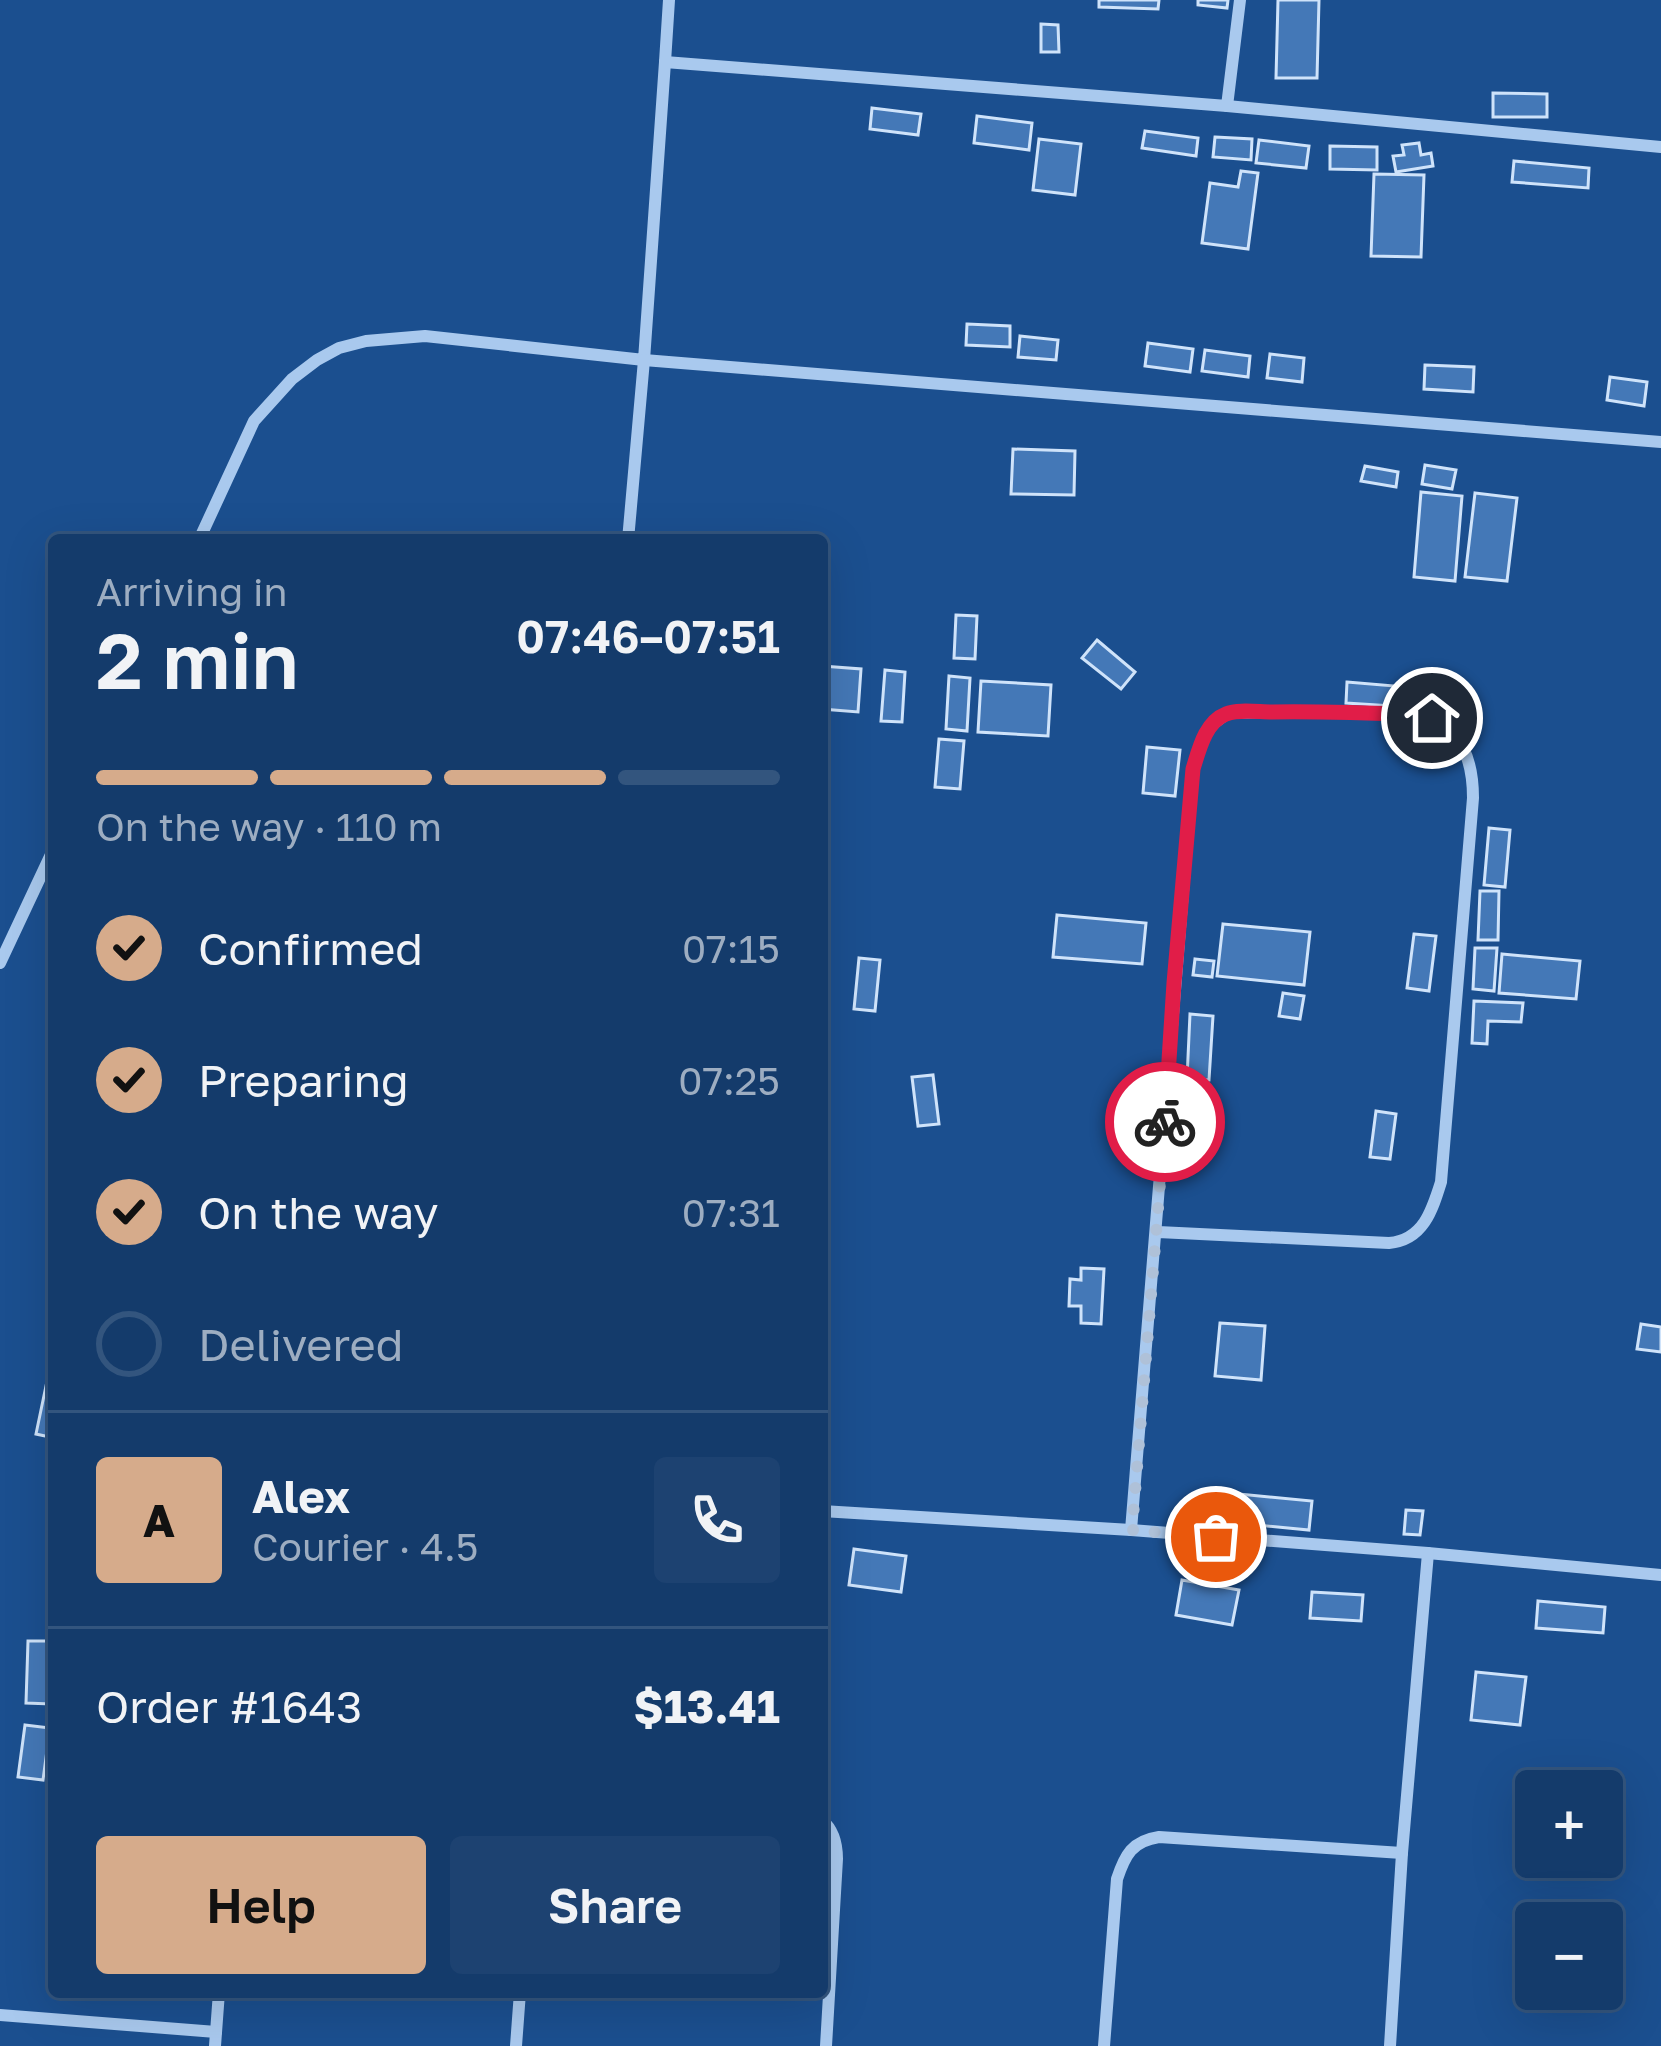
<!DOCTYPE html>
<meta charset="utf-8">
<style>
:root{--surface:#143b6b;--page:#1d4271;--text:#f1f3f6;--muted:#9dadc1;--line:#33557e;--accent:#d6ab8b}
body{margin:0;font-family:"Golos Text",sans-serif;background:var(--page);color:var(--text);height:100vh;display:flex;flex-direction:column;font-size:45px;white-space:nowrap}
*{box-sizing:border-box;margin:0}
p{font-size:39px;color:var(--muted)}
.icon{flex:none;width:66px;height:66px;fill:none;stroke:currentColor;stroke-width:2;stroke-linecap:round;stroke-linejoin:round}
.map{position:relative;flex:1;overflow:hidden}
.drawer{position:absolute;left:48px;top:534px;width:780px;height:1464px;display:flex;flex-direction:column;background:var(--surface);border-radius:12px;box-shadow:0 12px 48px #0002,0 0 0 3px var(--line)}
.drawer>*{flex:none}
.controls{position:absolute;left:1515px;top:1770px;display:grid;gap:24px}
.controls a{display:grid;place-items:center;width:108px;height:108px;border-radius:12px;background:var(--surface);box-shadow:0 12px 48px #0002,0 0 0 3px var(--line);font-size:60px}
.pin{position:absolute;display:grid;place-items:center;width:102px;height:102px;color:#fff;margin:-51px;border:6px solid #fff;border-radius:50%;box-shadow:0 3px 12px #0007}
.courier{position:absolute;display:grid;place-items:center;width:120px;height:120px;margin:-60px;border:9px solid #e11d48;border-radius:50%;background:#fff;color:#222;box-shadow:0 3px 15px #0007}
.head em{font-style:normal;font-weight:600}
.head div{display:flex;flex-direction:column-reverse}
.head{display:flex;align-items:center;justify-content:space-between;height:204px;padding:0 48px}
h1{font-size:78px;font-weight:600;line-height:90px}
.bar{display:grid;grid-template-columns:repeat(4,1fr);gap:18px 12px;align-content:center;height:144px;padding:0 48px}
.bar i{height:15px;border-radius:9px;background:var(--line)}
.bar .current{background:var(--accent)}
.bar p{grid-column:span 4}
.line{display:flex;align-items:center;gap:30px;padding:0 48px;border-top:3px solid var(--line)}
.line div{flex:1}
.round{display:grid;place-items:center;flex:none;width:126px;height:126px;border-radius:12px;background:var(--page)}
ol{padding:0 48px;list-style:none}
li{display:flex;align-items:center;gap:36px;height:132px}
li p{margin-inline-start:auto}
li .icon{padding:12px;border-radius:50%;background:var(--accent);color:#111;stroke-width:4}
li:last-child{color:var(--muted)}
li i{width:66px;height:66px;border:6px solid var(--line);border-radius:50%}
.cta{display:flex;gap:24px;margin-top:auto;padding:24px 48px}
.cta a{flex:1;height:138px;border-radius:12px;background:var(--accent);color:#111;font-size:48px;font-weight:600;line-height:138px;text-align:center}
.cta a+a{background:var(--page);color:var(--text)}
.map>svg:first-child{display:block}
</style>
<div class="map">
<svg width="1661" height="2046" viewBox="0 0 1661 2046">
<rect width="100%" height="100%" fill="#1b4f8f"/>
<!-- building -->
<g fill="#4478b7" stroke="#cfe3fa" stroke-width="3">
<path d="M1099,0H1159L1158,9L1099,7Z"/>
<path d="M1198,0H1228L1227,8L1198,5Z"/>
<path d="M1278,0H1319L1317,78H1276Z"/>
<path d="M1041,24L1058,25L1059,52H1041Z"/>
<path d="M1493,93L1547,94V117H1493Z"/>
<path d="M872,108L921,114L918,135L870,129Z"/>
<path d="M977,116L1032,123L1029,150L974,143Z"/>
<path d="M1145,131L1198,138L1196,156L1142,148Z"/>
<path d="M1215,137L1252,139L1251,160L1213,157Z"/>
<path d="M1039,139L1081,144L1075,195L1033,190Z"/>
<path d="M1259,140L1309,146L1306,168L1256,163Z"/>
<path d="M1419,143L1421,155L1431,153L1433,166L1396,172L1393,156L1404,155L1402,145Z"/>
<path d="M1330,146L1377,147V170L1330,169Z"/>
<path d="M1514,161L1589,168L1588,188L1512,182Z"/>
<path d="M1241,171L1258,173L1248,249L1202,243L1210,183L1238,187Z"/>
<path d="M1374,174L1424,175L1421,257L1371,256Z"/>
<path d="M967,324L1010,326V347L966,345Z"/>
<path d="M1020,336L1058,340L1056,360L1018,357Z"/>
<path d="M1148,343L1193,349L1190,372L1145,366Z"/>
<path d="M1205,350L1250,356L1248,377L1202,371Z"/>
<path d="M1270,354L1304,358L1302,382L1267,378Z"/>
<path d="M1425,365L1474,367L1473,392L1424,389Z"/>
<path d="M1610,377L1647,382L1644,406L1607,400Z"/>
<path d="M1013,449L1075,451L1074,495L1011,494Z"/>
<path d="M1425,465L1456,470L1452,489L1422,484Z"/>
<path d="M1365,466L1398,472L1396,487L1361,481Z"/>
<path d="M1421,492L1462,496L1455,581L1414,577Z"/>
<path d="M1475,493L1517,498L1507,581L1465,577Z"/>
<path d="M956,615L977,616L975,659L954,658Z"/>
<path d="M1097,640L1135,672L1121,689L1082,658Z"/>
<path d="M822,666L861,669L858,712L822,709Z"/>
<path d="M885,670L905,672L902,722L881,721Z"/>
<path d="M949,676L970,678L967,731L946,729Z"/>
<path d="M981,681L1051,685L1048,736L978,732Z"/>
<path d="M1347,682L1395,686L1393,706L1346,703Z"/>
<path d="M1414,684L1457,686L1456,709L1412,706Z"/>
<path d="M939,739L964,741L960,789L935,787Z"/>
<path d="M1147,747L1180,750L1175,796L1143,793Z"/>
<path d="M1489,828L1510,830L1505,887L1484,885Z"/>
<path d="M1480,891H1499L1498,940H1478Z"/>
<path d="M1057,915L1146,923L1142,964L1053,957Z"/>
<path d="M1223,924L1310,932L1304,985L1217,976Z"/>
<path d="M1414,934L1436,936L1429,991L1407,988Z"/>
<path d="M1475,948H1497L1494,991L1473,989Z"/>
<path d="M1502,954L1580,961L1576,999L1499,993Z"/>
<path d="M859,958L880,960L875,1011L854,1009Z"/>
<path d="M1195,959L1214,961L1212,977L1193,975Z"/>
<path d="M1283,993L1304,996L1300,1019L1279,1016Z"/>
<path d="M1474,1001L1523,1003L1521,1022L1488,1021L1487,1044L1472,1043Z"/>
<path d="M1190,1014L1213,1016L1209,1080L1187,1079Z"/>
<path d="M933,1075L939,1124L918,1126L912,1077Z"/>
<path d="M1376,1111L1396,1114L1390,1159L1370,1157Z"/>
<path d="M1081,1268L1104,1269L1101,1324L1081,1323V1306H1069L1070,1279L1081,1280Z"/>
<path d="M1220,1323L1265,1326L1261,1380L1215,1376Z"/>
<path d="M1641,1324L1661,1327V1352L1637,1349Z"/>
<path d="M51,1362H54V1438L36,1434Z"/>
<path d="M1208,1491L1312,1501L1309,1530L1205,1520Z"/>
<path d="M1406,1510L1423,1511L1420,1535L1404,1534Z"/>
<path d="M854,1549L906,1556L901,1592L849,1585Z"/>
<path d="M1182,1580L1239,1590L1232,1625L1176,1615Z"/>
<path d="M1312,1592L1363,1595L1361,1621L1310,1618Z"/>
<path d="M1538,1601L1605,1607L1603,1633L1536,1628Z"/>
<path d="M28,1641H52L51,1704L26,1703Z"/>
<path d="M1476,1672L1526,1677L1520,1725L1471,1720Z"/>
<path d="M25,1725L50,1728L43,1780L18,1777Z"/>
</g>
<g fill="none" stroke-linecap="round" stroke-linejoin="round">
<!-- minor -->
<g stroke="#a9c9ee" stroke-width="12">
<path d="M665,62L669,0"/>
<path d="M1227,106L1661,147"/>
<path d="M199,540L254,421L292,379L317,360L339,348L366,341L425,336L644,360L665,62L1227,106L1240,0"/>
<path d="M628,540L644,360L1661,442"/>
<path d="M0,963L54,848"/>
<path d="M822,1511L1131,1530L1428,1553L1661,1575"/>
<path d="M1131,1530C1154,1276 1170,1022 1193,769L1203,738L1213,724L1228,713L1324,711L1422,715C1462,728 1473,760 1473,798L1441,1182C1432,1211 1423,1240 1389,1243L1158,1232"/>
<path d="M822,1820C834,1830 837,1844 837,1859L826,2046"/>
<path d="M0,2015L216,2032"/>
<path d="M215,2046L219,1992"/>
<path d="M516,2046L520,1992"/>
<path d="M1104,2046L1117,1879C1125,1855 1132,1841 1159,1837L1402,1853"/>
<path d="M1390,2046L1402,1853L1428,1553"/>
</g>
</g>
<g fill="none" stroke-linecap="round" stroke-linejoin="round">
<!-- done -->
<path stroke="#afc1d8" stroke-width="12" stroke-dasharray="0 21.6" d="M1165,1122L1132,1530L1216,1537"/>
<!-- route -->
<path stroke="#e11d48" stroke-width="15" d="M1165,1122L1174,983L1193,769C1199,750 1205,722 1226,714C1238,709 1258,712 1272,712C1322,711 1372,713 1422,715L1432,718"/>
</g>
</svg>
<div class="controls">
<a>+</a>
<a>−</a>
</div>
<div class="pin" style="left:1216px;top:1537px;background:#ea580c"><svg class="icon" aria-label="bag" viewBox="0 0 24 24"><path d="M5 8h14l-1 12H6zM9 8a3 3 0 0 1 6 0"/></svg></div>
<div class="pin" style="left:1432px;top:718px;background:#1f2937"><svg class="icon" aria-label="home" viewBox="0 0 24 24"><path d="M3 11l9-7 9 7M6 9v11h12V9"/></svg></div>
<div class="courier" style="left:1165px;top:1122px"><svg class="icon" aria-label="bike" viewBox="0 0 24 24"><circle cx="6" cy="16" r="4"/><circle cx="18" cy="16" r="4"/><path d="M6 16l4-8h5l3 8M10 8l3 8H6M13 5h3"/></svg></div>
<section class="drawer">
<div class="head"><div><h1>2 min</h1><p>Arriving in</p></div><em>07:46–07:51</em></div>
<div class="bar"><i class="current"></i><i class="current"></i><i class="current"></i><i></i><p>On the way · 110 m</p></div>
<ol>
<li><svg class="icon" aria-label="check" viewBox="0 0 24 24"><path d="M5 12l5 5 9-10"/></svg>Confirmed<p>07:15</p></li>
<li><svg class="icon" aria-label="check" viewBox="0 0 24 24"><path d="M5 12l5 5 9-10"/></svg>Preparing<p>07:25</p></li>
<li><svg class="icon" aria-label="check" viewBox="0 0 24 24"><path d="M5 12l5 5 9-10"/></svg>On the way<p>07:31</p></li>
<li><i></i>Delivered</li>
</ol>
<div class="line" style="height:216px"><b class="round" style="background:var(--accent);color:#111">A</b><div><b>Alex</b><p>Courier · 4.5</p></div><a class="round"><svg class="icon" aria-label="phone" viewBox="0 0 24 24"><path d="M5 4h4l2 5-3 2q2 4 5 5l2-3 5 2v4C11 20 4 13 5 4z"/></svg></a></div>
<div class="line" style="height:156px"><div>Order #1643</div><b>$13.41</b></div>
<div class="cta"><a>Help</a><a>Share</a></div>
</section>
</div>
